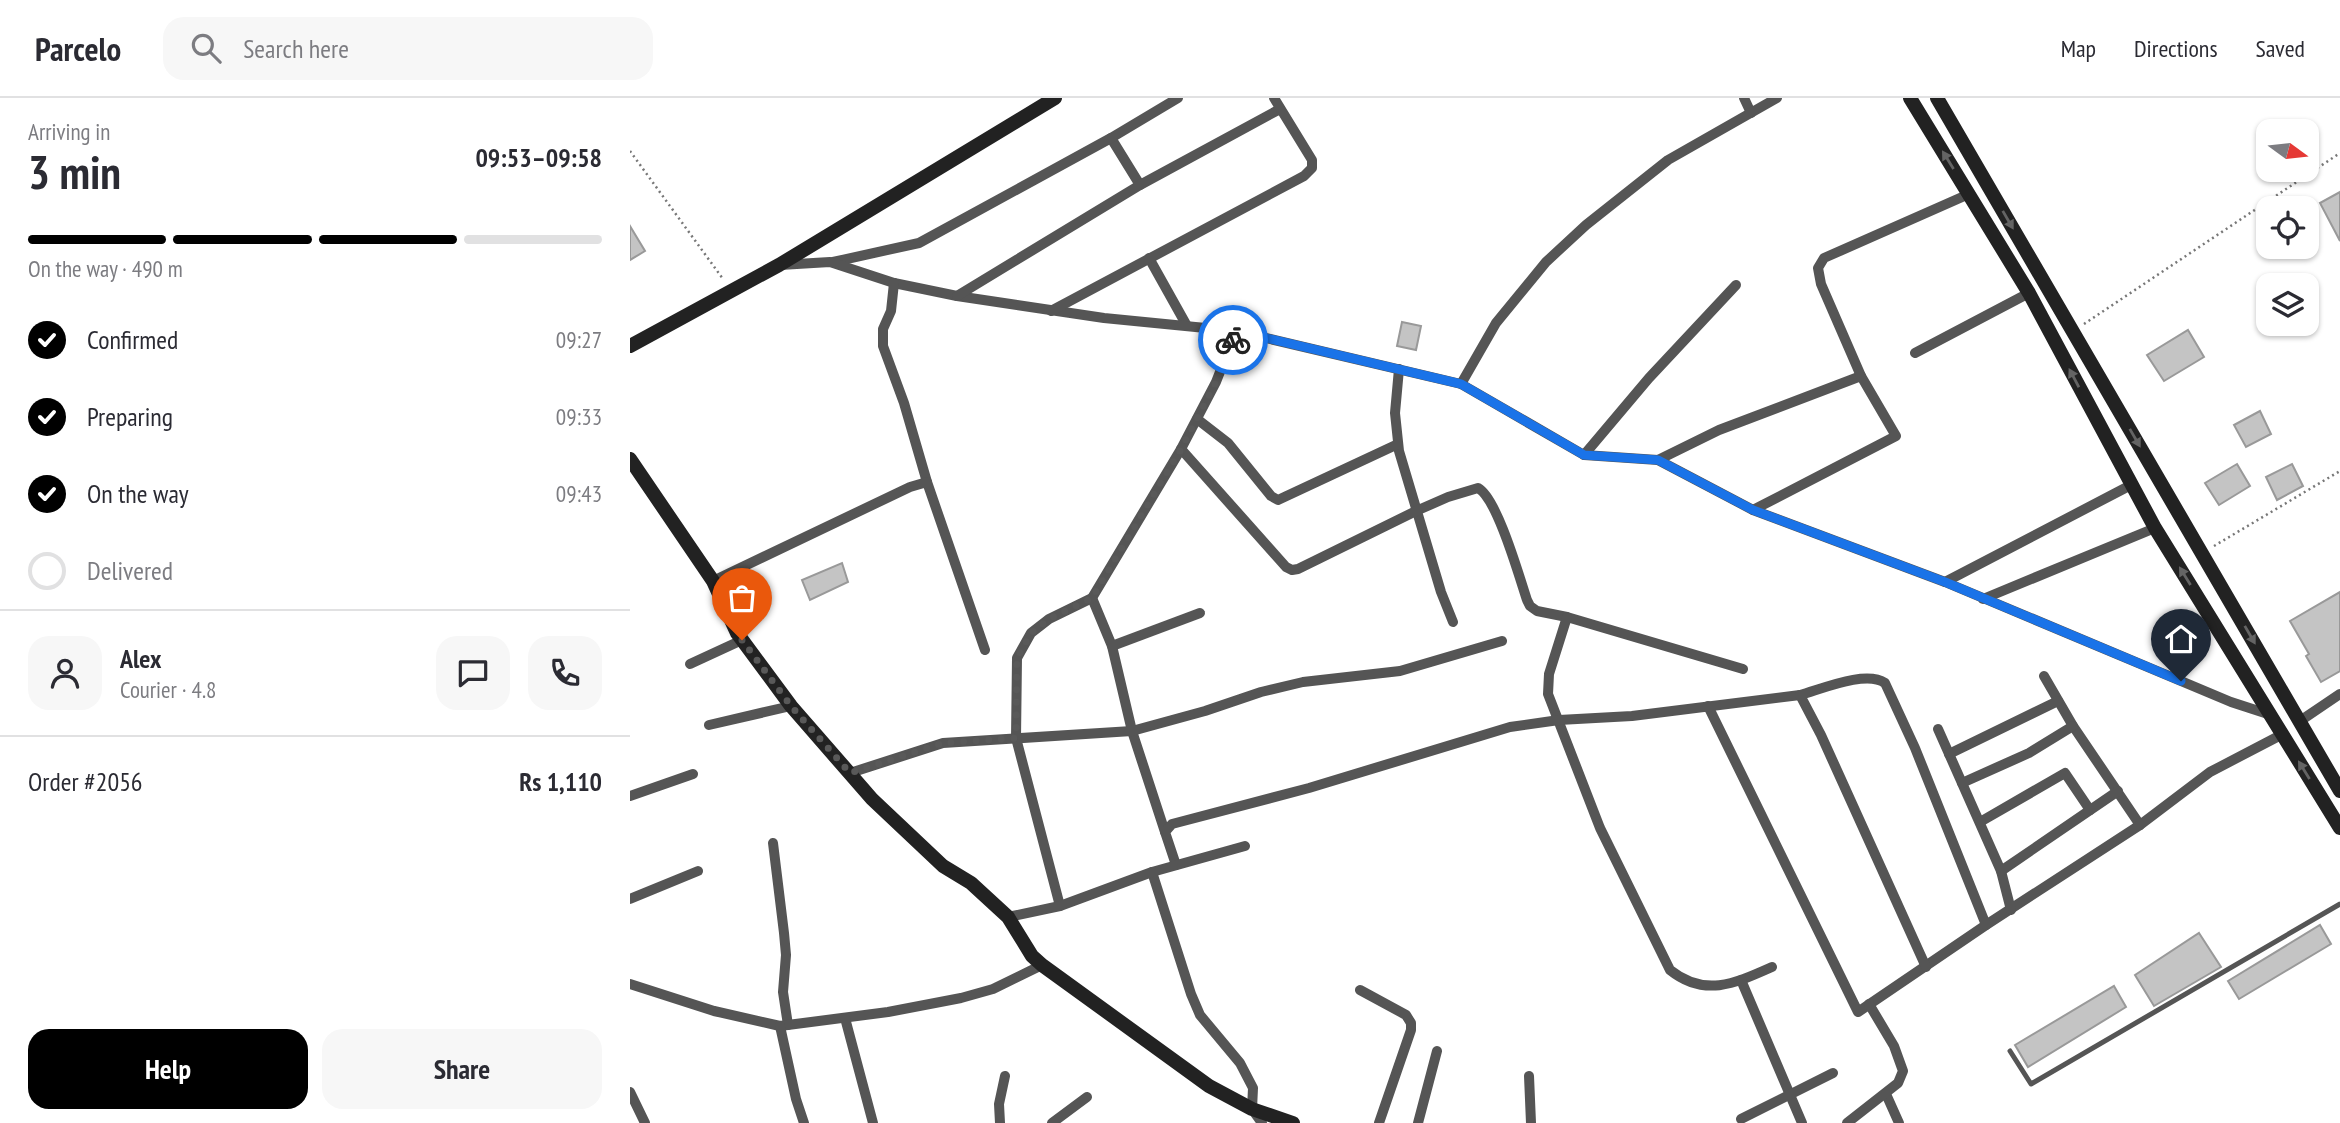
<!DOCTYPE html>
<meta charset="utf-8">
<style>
:root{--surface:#fff;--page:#f7f7f7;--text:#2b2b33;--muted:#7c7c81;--line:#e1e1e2;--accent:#000}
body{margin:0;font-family:"PT Sans Narrow",sans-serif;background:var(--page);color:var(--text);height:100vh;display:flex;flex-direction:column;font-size:26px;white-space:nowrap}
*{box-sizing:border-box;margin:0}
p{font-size:23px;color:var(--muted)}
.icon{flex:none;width:38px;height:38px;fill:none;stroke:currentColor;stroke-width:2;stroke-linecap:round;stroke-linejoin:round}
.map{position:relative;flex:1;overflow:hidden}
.details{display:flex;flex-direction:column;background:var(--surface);width:630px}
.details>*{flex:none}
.needle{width:46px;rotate:105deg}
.buttons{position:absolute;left:1626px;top:21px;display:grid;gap:14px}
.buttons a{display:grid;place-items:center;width:63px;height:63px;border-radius:14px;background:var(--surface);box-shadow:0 2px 5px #0004;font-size:35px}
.pin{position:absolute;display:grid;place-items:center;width:60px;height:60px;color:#fff;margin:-72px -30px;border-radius:50% 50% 50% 0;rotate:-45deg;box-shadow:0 0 7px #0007}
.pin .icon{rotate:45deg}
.courier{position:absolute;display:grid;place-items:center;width:70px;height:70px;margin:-35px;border:5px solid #1a73e8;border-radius:50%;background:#fff;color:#222;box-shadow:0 2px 9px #0007}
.head em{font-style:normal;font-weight:700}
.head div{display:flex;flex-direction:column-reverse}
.head{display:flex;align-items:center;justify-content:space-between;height:119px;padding:0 28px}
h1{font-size:46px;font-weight:700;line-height:52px}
.bar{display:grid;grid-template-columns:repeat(4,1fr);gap:10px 7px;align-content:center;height:84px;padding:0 28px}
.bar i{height:9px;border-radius:5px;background:var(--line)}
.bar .on{background:var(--accent)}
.bar p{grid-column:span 4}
.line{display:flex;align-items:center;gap:18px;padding:0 28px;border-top:2px solid var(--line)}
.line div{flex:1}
.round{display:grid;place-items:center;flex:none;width:74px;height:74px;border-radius:21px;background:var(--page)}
ol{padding:0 28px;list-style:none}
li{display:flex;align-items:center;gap:21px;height:77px}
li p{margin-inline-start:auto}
li .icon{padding:7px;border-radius:50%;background:var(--accent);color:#fff;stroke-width:4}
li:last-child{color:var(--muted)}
li i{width:38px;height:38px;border:4px solid var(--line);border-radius:50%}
.primary-button{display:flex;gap:14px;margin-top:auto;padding:14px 28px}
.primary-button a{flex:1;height:80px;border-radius:21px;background:var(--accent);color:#fff;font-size:28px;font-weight:700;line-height:80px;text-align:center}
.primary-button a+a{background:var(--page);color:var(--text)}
header{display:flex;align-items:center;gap:42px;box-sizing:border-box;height:98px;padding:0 35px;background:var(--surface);border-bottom:2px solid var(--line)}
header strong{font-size:33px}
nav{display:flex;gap:38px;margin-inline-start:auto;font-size:24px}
.search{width:490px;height:63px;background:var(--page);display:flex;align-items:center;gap:18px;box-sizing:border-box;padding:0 24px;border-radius:21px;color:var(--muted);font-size:26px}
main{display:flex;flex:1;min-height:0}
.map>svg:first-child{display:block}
</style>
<header>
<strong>Parcelo</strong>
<div class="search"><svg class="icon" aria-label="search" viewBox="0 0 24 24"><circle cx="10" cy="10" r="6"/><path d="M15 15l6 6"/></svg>Search here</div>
<nav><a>Map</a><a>Directions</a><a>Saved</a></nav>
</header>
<main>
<section class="details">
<div class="head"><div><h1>3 min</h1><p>Arriving in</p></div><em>09:53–09:58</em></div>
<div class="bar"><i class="on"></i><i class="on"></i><i class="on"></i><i></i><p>On the way · 490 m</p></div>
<ol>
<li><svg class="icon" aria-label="check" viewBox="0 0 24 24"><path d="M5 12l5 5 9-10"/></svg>Confirmed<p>09:27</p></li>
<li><svg class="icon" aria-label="check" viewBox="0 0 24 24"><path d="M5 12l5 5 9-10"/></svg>Preparing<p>09:33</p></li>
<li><svg class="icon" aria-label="check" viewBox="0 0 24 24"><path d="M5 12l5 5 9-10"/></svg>On the way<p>09:43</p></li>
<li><i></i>Delivered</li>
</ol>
<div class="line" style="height:126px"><a class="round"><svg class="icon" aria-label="person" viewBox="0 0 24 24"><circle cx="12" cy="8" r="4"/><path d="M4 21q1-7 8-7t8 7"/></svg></a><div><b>Alex</b><p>Courier · 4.8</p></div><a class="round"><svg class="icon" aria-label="chat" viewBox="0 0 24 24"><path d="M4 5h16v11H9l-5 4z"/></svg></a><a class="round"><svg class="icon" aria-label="phone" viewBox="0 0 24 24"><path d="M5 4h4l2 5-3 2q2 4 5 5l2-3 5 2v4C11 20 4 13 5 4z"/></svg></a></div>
<div class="line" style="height:91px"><div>Order #2056</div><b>Rs 1,110</b></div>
<div class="primary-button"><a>Help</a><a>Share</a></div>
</section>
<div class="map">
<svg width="1710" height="1025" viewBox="0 0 1710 1025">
<rect width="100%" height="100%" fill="#fff"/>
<!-- building -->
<g fill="#c4c4c4" stroke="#999" stroke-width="2">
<path d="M1710,94V143L1690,105Z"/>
<path d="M0,128L15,153L0,162Z"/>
<path d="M772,224L791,228L786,252L767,248Z"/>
<path d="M1558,232L1574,259L1534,283L1517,257Z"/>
<path d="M1630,313L1641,336L1616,349L1604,327Z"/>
<path d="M1607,366L1620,388L1589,407L1575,385Z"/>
<path d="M1662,366L1673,388L1647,402L1636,379Z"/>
<path d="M212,465L218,484L180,502L172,482Z"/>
<path d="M1710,494V573L1691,584L1676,558L1679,556L1660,523Z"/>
<path d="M1690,827L1701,846L1609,901L1598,883Z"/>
<path d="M1569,835L1591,869L1524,908L1505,877Z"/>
<path d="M1484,888L1496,909L1398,969L1385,947Z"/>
</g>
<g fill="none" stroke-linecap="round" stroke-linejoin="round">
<!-- path -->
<g stroke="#777" stroke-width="2.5" stroke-dasharray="2 3.5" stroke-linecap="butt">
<path d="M0,53L93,181"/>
<path d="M1454,226L1710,55"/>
<path d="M1584,448L1710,373"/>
</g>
<!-- lane -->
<path stroke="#555" stroke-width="5" d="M1380,953L1401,986L1710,806"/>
<!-- street -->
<g stroke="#555" stroke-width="10">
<path d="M1114,0L1121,15"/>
<path d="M481,40L510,87"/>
<path d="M519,160L557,228"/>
<path d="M203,164L289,145L481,40L548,0"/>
<path d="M150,167L200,164L264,185L327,198L474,220L606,233L831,286L954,357L1028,362L1123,412L1315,484L1601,604L1641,617"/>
<path d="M264,185L261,213L253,231V248L274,305L297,384"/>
<path d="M327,198L510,87L650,11"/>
<path d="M421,213L674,78L682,70V62L644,0"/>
<path d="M1285,255L1399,195"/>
<path d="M769,271L765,315L769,353L811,494L823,524"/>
<path d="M831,286L866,225L916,164L956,127L1038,62L1147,0"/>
<path d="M567,321L598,345L641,398L648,402L768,346"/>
<path d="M551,351L656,469L662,472L668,471L786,413L818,399L848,390C867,400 889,478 897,502L900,508L907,513L937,519L1113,571"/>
<path d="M954,357L1019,280L1106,187"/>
<path d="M1028,362L1089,332L1231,278"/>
<path d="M1123,412L1266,338L1231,278L1191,186L1188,170L1194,160L1339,96"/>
<path d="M83,483L280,389L297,384L355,552"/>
<path d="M1315,484L1501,387"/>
<path d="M462,500L482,548L502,633L535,734"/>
<path d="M1353,501L1525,430"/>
<path d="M937,519L919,576L918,596L970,730L1040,872C1075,900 1106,885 1142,869"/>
<path d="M482,548L570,515"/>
<path d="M60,566L112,542"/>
<path d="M1414,578L1443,628L1510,727"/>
<path d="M1078,608L1228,914L1356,827L1510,727L1580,674L1651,637"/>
<path d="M1670,623L1710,596"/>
<path d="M79,627L161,608"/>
<path d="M1308,631L1371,773L1381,812"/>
<path d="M1319,656L1428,603"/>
<path d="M220,675L313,645L502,633L575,613L631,594L673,584L770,573L872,543"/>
<path d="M1332,685L1399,655L1443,628"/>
<path d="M0,698L63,676"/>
<path d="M1350,724L1435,675L1460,712"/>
<path d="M143,745L154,835L156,857L153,894L158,927"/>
<path d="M546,767L535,734L542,726L679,690L880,629L929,622L1002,618L1170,597"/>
<path d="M1371,773L1488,693"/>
<path d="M522,774L561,896L570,917L610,965L623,990L622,1011L632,1025"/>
<path d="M0,801L68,773"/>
<path d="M430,808L386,640L387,560L401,535L419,521L462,500L551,351L586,284L606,233"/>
<path d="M378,819L430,808L522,774L615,748"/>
<path d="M1296,869L1191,637L1170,597C1192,591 1236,572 1255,585L1285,650L1356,827"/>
<path d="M1111,882L1172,1025"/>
<path d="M0,886L84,913L150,928L258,914L331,900L363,891L412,867"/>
<path d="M730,892L776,917L781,925V932L749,1025"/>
<path d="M215,920L243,1025"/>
<path d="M150,928L166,1001L174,1025"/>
<path d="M899,978L901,1025"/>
<path d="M0,994L15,1025"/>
<path d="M1256,996L1269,1025"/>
<path d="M1111,1021L1203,975"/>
<path d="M370,1025L369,1006L375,978"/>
<path d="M422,1025L457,999"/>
<path d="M788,1025L807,953"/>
<path d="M1217,1025L1268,985L1273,973L1264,948L1239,906"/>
</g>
<!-- secondary -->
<g stroke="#222" stroke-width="14">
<path d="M1280,0L1399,195L1525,430L1710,730"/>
<path d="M1307,0L1710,693"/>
<path d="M0,248L149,167L425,0"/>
<path d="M0,361L83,483L107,535L161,608L242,701L313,768L341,785L378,819L402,858L412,867L579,988L622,1011L663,1025"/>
</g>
</g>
<!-- one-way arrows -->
<defs><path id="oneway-solid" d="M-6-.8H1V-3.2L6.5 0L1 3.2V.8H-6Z" transform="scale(1.75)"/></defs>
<g fill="#646464">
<use href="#oneway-solid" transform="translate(1318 62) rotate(-122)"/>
<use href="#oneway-solid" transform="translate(1378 122) rotate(60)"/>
<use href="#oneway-solid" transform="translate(1444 280) rotate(-118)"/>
<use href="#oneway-solid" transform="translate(1505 340) rotate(60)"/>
<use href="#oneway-solid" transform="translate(1555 478) rotate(-122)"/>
<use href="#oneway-solid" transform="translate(1620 537) rotate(60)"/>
<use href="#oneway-solid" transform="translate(1674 672) rotate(-122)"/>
</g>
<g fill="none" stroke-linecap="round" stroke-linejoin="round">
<!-- done -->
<path stroke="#595959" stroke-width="7" stroke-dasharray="0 12.6" d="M112,542L161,608L220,675L313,645L386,640L387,560L401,535L419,521L462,500L551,351L586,284L603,242"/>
<!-- route -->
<path stroke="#1a73e8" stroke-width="9" d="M603,242L607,233L831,286L954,357L1028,362L1123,412L1315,484L1551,583"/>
</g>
</svg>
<div class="buttons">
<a><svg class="needle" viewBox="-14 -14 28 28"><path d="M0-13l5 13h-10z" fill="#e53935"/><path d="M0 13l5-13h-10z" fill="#7c7c81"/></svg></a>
<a><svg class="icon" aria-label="locate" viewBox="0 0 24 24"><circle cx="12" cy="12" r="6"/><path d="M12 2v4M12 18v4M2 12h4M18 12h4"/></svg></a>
<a><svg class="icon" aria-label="layers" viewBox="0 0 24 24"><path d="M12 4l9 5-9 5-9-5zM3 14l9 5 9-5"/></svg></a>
</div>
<div class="pin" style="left:112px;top:542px;background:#ea580c"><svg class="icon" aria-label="bag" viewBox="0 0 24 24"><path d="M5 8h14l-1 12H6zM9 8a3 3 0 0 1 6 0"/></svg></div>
<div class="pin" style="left:1551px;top:583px;background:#1f2937"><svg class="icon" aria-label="home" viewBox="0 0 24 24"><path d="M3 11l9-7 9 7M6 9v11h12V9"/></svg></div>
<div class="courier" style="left:603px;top:242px"><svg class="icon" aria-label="bike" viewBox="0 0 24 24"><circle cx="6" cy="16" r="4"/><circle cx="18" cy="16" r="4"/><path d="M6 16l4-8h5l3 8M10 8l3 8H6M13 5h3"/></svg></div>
</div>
</main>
